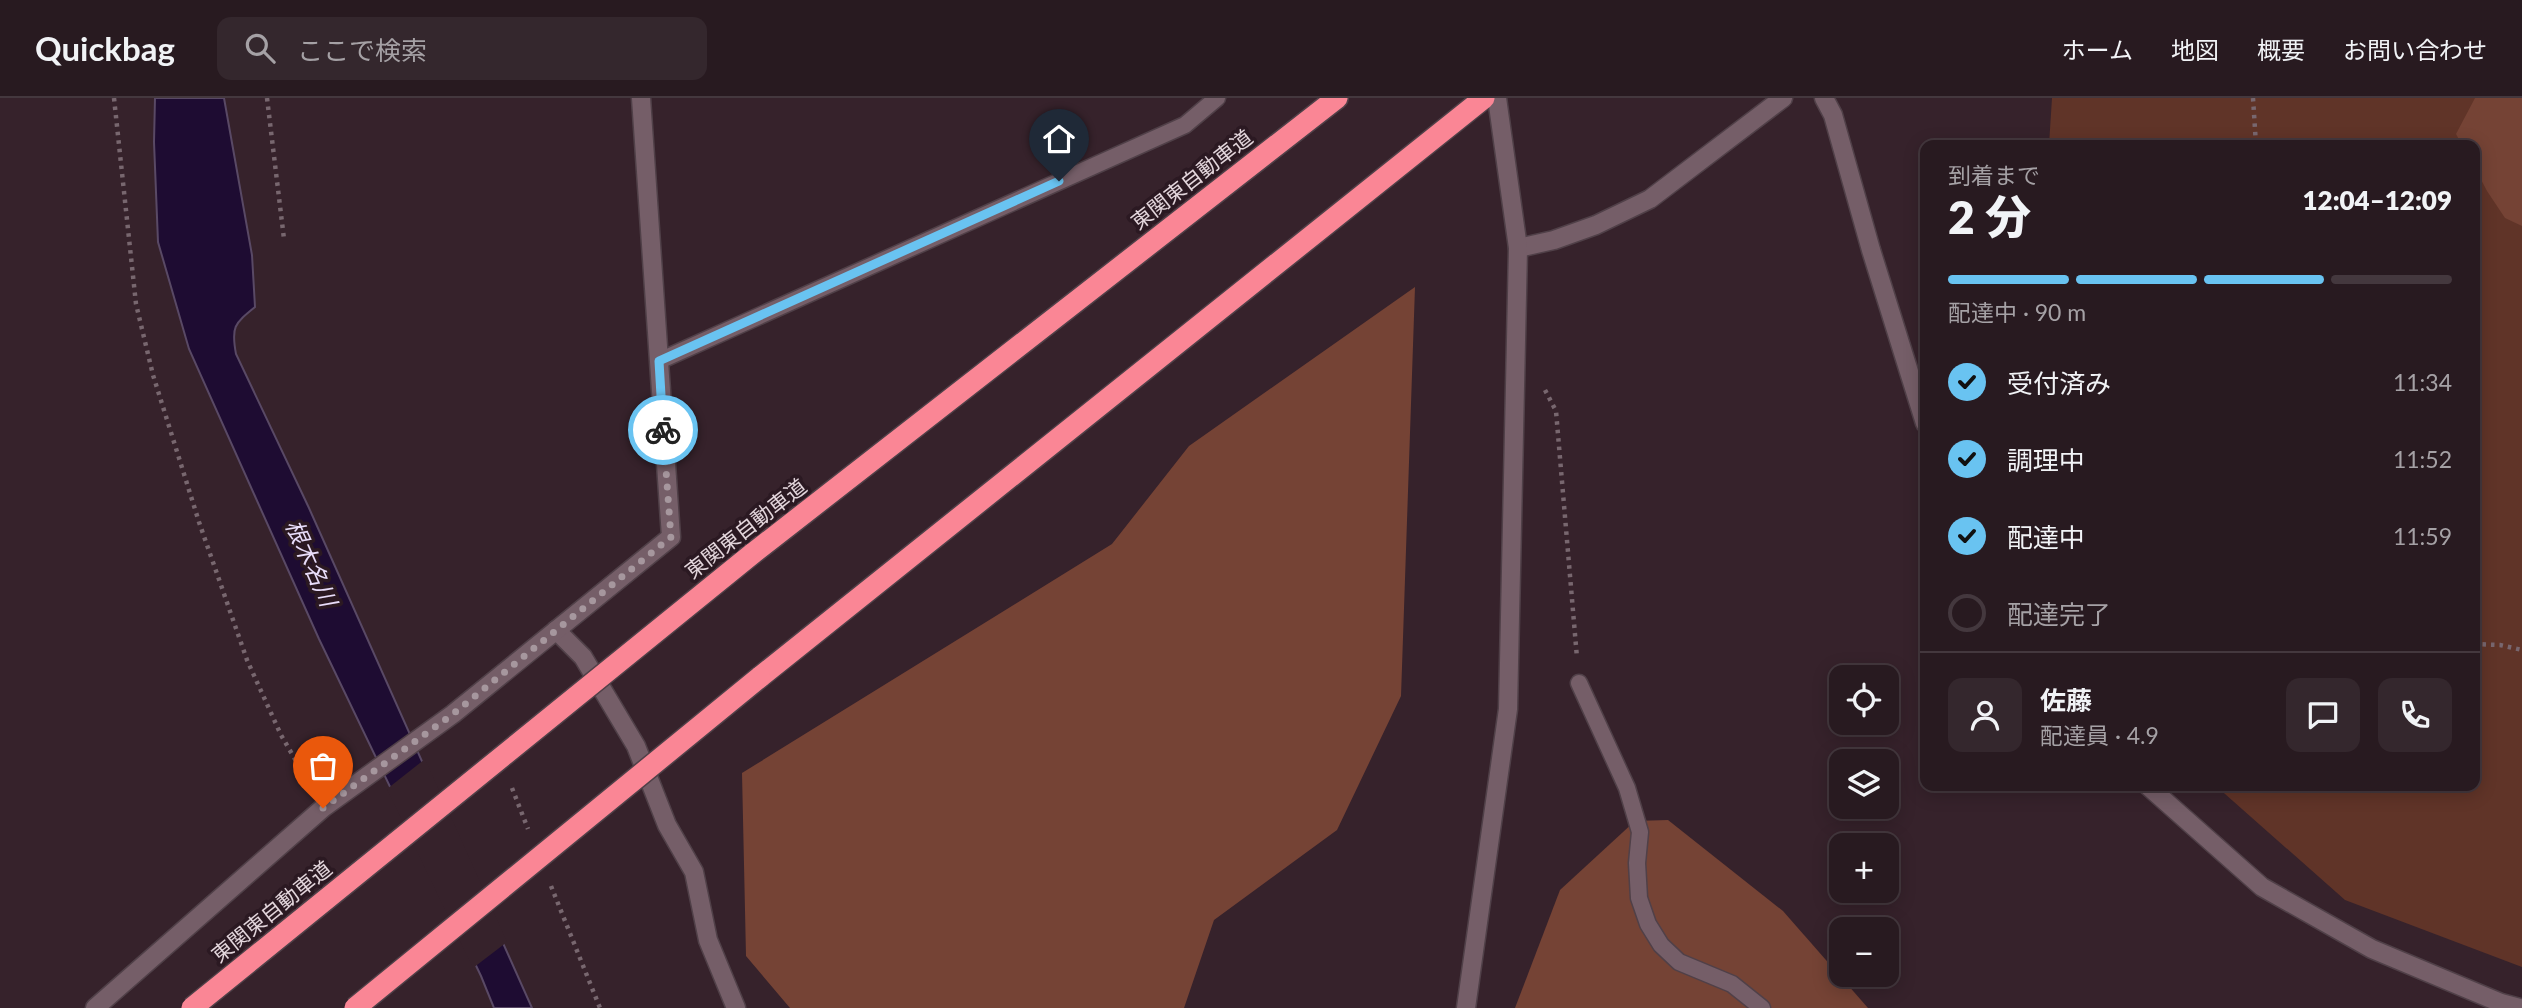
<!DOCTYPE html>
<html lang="ja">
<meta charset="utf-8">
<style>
:root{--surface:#281a20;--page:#34272d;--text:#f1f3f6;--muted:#a5a1a5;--line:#44383e;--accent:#69c3f1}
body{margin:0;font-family:Lato,"Noto Sans JP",sans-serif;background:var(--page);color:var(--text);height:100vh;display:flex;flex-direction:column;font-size:26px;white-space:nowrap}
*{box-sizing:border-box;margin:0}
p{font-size:23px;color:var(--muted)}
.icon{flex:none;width:38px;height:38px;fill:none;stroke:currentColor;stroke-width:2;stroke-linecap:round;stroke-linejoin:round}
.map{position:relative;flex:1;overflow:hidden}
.drawer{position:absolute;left:1920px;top:42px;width:560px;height:651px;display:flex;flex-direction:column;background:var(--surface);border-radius:14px;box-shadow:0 4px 18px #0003,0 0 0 2px var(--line)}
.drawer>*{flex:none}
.buttons{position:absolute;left:1829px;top:567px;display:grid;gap:14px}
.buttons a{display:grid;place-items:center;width:70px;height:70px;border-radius:14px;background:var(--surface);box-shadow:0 4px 18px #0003,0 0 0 2px var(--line);font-size:35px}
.pin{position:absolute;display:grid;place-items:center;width:60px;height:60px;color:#fff;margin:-72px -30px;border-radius:50% 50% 50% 0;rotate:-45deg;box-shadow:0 0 7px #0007}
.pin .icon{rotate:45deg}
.courier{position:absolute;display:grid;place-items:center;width:70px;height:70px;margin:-35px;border:5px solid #69c3f1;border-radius:50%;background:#fff;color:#222;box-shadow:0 2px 9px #0007}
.headline em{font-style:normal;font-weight:800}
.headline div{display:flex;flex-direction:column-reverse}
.headline{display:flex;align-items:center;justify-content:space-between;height:119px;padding:0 28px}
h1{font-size:46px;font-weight:800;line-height:52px}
.bar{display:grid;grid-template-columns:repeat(4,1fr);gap:10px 7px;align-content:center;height:84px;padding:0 28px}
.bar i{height:9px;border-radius:5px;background:var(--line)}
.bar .active{background:var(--accent)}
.bar p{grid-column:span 4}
.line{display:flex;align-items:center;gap:18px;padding:0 28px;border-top:2px solid var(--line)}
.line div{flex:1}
.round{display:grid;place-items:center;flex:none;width:74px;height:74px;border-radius:14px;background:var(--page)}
ol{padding:0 28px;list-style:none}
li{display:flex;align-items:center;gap:21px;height:77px}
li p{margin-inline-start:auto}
li .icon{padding:7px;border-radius:50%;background:var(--accent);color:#111;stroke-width:4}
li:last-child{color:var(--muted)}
li i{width:38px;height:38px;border:4px solid var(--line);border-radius:50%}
header{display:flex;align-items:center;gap:42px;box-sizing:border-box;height:98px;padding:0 35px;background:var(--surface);border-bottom:2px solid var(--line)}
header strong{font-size:33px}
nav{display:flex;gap:38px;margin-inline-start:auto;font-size:24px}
.search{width:490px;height:63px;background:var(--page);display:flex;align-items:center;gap:18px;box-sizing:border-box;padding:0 24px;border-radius:14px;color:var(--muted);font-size:26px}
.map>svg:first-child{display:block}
</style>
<header>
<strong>Quickbag</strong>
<div class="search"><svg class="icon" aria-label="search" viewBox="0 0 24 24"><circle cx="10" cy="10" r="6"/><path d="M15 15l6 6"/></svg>ここで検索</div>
<nav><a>ホーム</a><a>地図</a><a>概要</a><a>お問い合わせ</a></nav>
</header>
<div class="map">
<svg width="2522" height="910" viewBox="0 0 2522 910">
<rect width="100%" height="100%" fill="#36222b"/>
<!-- green -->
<path fill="#603428" d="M2052,0H2522V869L2345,802L2216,688H2474V47H2049Z"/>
<!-- forest -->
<g fill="#754335">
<path d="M2475,0H2522V128L2505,120L2487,93L2475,70L2474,47H2462L2456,36Z"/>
<path d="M1415,189L1401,598L1337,732L1214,822L1184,910H790L746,858L742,675L1112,446L1189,348Z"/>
<path d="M1668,722L1783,813L1868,910H1515L1560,792L1635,723Z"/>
</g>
<!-- water -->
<path fill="#1e0c32" stroke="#594965" stroke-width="2" d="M155,0H224L252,157L255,209C234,226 231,229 236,256L309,410L532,910H494L481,878L319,541L189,251L158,144L154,44Z"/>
<!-- pier -->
<path fill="#36222b" d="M425,661L507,844L473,870L387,691Z"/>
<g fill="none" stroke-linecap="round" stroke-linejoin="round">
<!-- service casing -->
<g stroke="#504048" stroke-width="19">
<g id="service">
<path d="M659,263L1185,27L1217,0"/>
<path d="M1579,585L1627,690L1640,734L1637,765L1639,800L1648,826L1661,847L1679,864L1732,886L1762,910"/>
</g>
</g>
<!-- minor casing -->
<g stroke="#504048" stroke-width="21">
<g id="minor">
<path d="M1824,0L1833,17L1871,152L1925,325"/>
<path d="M1518,150L1554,142L1596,127L1650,101L1783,0"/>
<path d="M556,532L583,559L636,648L667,727L694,774L708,842L736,910"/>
<path d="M2148,688L2262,789L2372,851L2501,905L2520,910"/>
<path d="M95,910L323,710L453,616L671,439L641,0"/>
</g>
</g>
<!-- tertiary casing -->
<g stroke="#504048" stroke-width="21">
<path id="tertiary" d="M1466,910L1508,611L1518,150L1497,0"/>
</g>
<!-- motorway casing -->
<g stroke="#504048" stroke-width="24">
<g id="motorway">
<path d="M752,456L1337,0"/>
<path d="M760,579L1484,0"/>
</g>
</g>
<!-- path -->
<g stroke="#78676f" stroke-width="4.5" stroke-dasharray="3.5 5" stroke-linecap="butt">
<path d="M114,0L136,206L153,277L199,424L247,562L281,637L310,687"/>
<path d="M267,0L284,141"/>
<path d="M2253,0L2256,47"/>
<path d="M1545,292L1556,313L1577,560"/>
<path d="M2474,546L2500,547L2522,552"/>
<path d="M512,690L528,731"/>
<path d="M551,788L600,910"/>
</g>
<!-- service -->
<use href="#service" stroke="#755e68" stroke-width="16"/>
<!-- minor -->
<use href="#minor" stroke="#755e68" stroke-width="18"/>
<!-- tertiary -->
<use href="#tertiary" stroke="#755e68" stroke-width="18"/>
<!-- motorway -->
<use href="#motorway" stroke="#fa8695" stroke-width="21"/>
<!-- motorway-bridge casing -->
<g stroke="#504048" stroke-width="24" stroke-linecap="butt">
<g id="motorway-bridge">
<path d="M192,910L752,456"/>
<path d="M355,910L760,579"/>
</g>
</g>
<!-- motorway-bridge -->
<use href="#motorway-bridge" stroke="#fa8695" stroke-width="21"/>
</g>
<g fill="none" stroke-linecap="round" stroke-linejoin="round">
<!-- done -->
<path stroke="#a6979e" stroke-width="7" stroke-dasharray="0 12.6" d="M323,710L453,616L671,439L663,332"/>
<!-- route -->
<path stroke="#69c3f1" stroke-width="9" d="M663,332L659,263L1059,83"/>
</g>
<g text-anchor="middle" stroke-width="7" stroke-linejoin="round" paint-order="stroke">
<!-- street labels -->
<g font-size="21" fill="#e3d6dc" stroke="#2b1922">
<text transform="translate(1192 82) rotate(-38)" y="7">東関東自動車道</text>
<text transform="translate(746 431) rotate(-38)" y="7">東関東自動車道</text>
<text transform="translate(272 814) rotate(-39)" y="7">東関東自動車道</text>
</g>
<!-- water labels -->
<g font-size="23" font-style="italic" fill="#e8ddfa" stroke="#2b1922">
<text transform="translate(311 465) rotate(66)" y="8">根木名川</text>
</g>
</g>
</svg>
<div class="buttons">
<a><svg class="icon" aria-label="locate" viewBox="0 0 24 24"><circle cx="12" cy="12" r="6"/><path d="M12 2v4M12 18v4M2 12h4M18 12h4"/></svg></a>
<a><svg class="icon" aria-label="layers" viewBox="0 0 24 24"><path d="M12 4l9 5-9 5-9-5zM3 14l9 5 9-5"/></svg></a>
<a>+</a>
<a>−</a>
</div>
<div class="pin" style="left:323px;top:710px;background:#ea580c"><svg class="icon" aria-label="bag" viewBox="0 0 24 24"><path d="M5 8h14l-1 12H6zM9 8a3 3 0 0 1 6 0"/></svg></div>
<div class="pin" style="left:1059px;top:83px;background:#1f2937"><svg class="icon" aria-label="home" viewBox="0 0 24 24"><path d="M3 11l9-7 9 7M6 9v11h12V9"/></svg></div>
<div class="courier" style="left:663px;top:332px"><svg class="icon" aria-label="bike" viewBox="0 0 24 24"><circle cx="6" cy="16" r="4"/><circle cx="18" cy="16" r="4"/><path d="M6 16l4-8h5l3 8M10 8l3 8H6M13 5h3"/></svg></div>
<section class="drawer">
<div class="headline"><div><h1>2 分</h1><p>到着まで</p></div><em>12:04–12:09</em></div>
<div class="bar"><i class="active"></i><i class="active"></i><i class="active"></i><i></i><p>配達中 · 90 m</p></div>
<ol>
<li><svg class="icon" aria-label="check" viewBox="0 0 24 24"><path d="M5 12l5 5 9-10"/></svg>受付済み<p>11:34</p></li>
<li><svg class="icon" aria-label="check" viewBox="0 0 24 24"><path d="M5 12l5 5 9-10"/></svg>調理中<p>11:52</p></li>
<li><svg class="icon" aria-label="check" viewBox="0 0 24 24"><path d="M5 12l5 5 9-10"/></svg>配達中<p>11:59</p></li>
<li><i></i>配達完了</li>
</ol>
<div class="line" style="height:126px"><a class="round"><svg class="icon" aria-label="person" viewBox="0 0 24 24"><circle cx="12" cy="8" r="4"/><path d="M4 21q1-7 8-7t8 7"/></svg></a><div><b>佐藤</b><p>配達員 · 4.9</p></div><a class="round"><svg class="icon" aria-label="chat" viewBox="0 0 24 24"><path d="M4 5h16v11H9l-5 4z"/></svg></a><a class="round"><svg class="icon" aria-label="phone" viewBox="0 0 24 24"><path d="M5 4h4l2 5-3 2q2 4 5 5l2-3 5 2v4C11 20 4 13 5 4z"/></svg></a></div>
</section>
</div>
